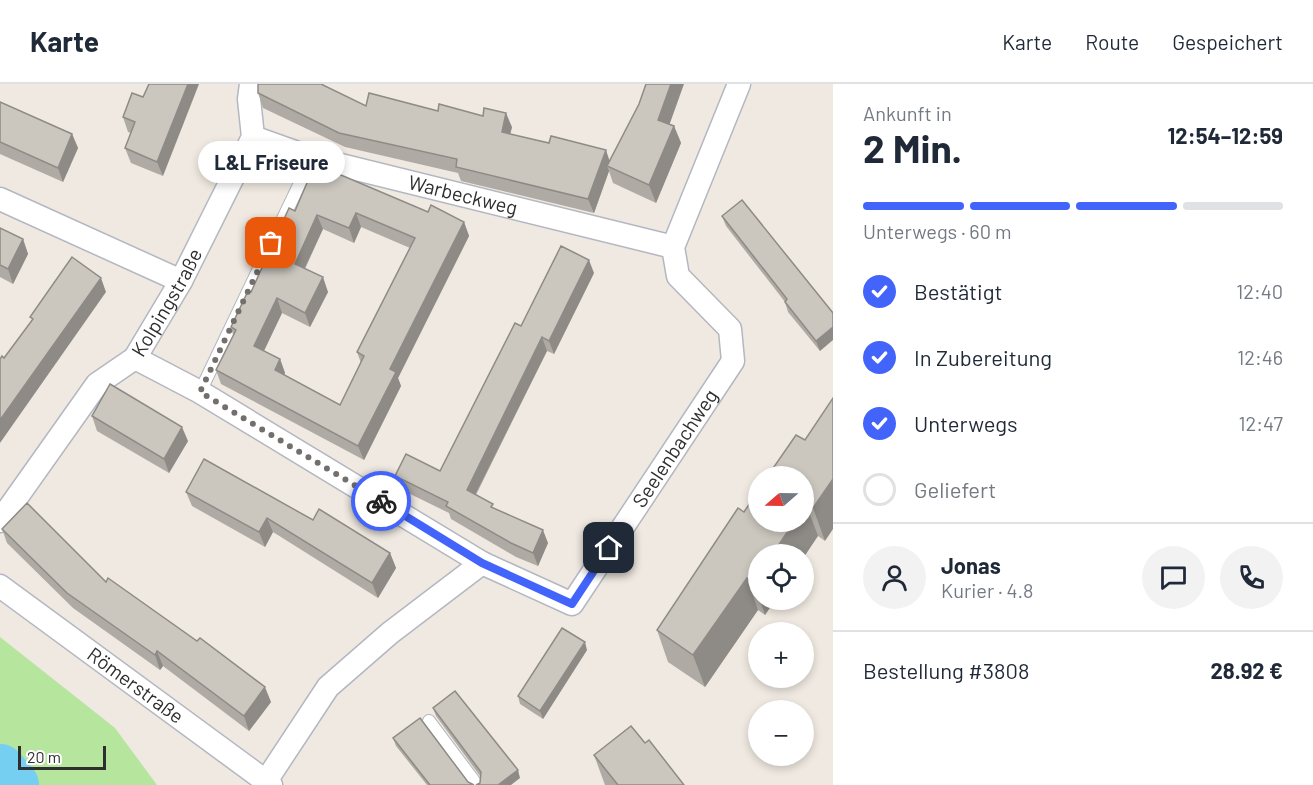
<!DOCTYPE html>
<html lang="de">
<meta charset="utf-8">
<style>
:root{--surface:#fff;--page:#f2f2f3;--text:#1f2937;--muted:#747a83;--line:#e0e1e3;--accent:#4264fb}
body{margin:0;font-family:Barlow,sans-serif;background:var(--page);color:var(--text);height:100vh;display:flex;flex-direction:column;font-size:22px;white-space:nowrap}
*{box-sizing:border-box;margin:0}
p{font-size:20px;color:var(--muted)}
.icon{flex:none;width:33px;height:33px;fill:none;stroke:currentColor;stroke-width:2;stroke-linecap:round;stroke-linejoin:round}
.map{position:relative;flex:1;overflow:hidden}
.drawer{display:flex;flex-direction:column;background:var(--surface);width:480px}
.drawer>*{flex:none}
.needle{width:39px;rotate:250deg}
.fabs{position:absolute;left:748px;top:382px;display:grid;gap:12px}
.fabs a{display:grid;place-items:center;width:66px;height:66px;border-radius:50%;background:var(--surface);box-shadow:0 3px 9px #0003;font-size:30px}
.scale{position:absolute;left:18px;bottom:15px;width:88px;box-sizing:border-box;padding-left:6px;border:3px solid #2e2e2e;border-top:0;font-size:16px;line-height:21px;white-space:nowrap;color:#2e2e2e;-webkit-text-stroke:4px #fff;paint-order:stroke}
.pin{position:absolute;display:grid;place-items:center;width:51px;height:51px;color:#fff;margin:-26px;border-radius:12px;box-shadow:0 3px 9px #0006}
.courier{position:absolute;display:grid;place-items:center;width:60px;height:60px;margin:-30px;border:4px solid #4264fb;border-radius:50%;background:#fff;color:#222;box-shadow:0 2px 8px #0007}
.bubble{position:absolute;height:42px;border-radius:21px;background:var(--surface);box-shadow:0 3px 9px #0003;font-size:20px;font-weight:700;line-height:42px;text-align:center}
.headline em{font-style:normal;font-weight:700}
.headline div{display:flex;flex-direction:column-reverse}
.headline{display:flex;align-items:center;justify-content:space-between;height:102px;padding:0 30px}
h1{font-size:39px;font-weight:700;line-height:45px}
.bar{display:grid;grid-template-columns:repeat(4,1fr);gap:9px 6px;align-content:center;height:72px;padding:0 30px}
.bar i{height:8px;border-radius:4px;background:var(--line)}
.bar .on{background:var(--accent)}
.bar p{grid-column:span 4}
.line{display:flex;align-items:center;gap:15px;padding:0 30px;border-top:2px solid var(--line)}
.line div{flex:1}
.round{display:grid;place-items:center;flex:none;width:63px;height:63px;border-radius:32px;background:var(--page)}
ol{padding:0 30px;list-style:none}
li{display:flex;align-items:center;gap:18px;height:66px}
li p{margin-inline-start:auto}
li .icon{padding:6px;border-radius:50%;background:var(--accent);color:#fff;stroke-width:4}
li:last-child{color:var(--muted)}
li i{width:33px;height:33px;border:3px solid var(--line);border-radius:50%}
header{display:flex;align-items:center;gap:36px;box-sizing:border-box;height:84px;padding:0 30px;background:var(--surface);border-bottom:2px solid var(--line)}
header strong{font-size:28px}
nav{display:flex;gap:33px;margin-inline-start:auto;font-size:21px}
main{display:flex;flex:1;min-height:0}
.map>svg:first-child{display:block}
</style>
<header>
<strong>Karte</strong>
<nav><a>Karte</a><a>Route</a><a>Gespeichert</a></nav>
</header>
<main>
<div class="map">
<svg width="833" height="701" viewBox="0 0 833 701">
<rect width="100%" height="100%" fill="#efe9e1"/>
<!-- green -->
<path fill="#b6e59e" d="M0,553L115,644L157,701H0Z"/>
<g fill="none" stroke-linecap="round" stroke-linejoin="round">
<!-- river -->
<path stroke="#75cff0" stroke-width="52" d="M0,686L13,701"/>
<!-- service casing -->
<g stroke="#b4b7c1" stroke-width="14">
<g id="service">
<path d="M200,308L312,74"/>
<path d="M429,637L477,701"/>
</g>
</g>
<!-- minor casing -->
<g stroke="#b4b7c1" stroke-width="25">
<g id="minor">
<path id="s1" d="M253,53L312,74L673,163"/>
<path d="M0,115L181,197"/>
<path d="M135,274L200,308L482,479"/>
<path id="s2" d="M0,437L97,300L135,274L181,197L253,53L249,15L251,0"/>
<path id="s3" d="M0,502L271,701"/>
<path id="s4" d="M266,697L328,603L390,549L482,479L572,520L733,277L730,245L678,192L673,163L739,0"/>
</g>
</g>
<!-- service -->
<use href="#service" stroke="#fff" stroke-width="12"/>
<!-- minor -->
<use href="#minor" stroke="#fff" stroke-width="22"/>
</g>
<!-- wall -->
<g fill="#afaba4" fill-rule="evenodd">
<path d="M258,9L366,22L438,27L512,43L510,50L610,77L669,40L674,42L681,59L656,119L613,99L609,87L594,129L461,97L458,89L345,63L263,24Z"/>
<path d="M143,13L163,92L131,79L125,64L131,49L128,48L123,33Z"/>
<path d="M0,18L72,50L78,64L63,98L0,70Z"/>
<path d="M295,127L428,128L464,138L469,152L398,294L401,302L364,376L221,300L216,286L233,251L231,243L251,208ZM361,143L410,164L357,268L361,279L340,321L284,291L285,289L280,275L264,267L282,229L310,243L328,208L305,185L323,145L354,159Z"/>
<path d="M722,132L833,229L820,267L788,228L785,218L726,142Z"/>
<path d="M0,144L23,155L28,170L13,200L0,193Z"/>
<path d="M594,189L554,270L547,267L476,411L494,425L548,459L538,482L516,473L451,435L449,429L400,405L395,392L440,387L521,242Z"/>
<path d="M92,332L188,357L169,389L97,347Z"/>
<path d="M805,356L825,457L818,452L759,471V516H775L765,531L758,526L705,603L668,578L657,546L744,428Z"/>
<path d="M186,408L313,436L390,469L396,484L378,514L273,448L265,463L192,422Z"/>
<path d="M2,445L106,498L271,618L249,647L163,582L160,586L73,524L7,459Z"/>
<path d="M587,566L543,635L520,620L518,612Z"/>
<path d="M433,624L520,694L480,699V692L436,632Z"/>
<path d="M393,654L468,698L474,701H427L396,662Z"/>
<path d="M645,659L684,701H605L594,671Z"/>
</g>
<!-- shaded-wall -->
<g fill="#8e8b86">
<path d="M188,0H199L163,92L157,78Z"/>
<path d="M671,0H684L665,53L658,36Z"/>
<path d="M506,29L512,43L507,63L502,48Z"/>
<path d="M674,42L681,59L656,119L649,101Z"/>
<path d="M72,50L78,64L63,98L58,84Z"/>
<path d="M606,66L611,81L607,82L609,87L594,129L588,115Z"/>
<path d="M356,129L361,143L354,159L349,144Z"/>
<path d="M317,131L323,145L300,194L295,180Z"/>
<path d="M464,138L469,152L398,294L401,302L364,376L358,362L390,285Z"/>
<path d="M23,155L28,170L13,200L8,185Z"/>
<path d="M589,176L594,189L554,270L549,257Z"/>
<path d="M323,193L328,208L310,243L305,229Z"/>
<path d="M101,194L106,208L0,359V336Z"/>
<path d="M277,214L282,229L259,277L254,262Z"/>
<path d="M833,243V256L820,267L816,257Z"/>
<path d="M542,253L547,267L471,419L467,406Z"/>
<path d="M280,275L285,289L280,300L275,286Z"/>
<path d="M182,343L188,357L169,389L164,375Z"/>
<path d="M833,395V445L825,457L813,424Z"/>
<path d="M806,420L818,452L804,473V471H772L794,438H804V423Z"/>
<path d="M267,434L273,448L265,463L259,448Z"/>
<path d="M543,446L548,459L538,482L533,469Z"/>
<path d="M390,469L396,484L378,514L372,499Z"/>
<path d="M759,490V513L754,498Z"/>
<path d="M747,494L758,526L705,603L693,571Z"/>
<path d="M760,516H775L765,531Z"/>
<path d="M585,558L587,566L543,635L540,627Z"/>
<path d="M157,567L163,582L160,586L155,571Z"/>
<path d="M265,603L271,618L249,647L244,632Z"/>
<path d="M518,686L520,694L511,701H498Z"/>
</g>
<!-- building -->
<g fill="#cbc7bf" stroke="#8e8b86" stroke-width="1.5" fill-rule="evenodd">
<path d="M149,0H188L157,78L125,64L135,38L123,33L132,9L143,13Z"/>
<path d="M258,0H321L366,22L369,9L438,27L439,20L483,32L484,24L506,29L502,48L549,59L551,52L606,66L588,115L456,83L457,75L339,49L258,9Z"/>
<path d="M646,0H671L658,36L674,42L649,101L607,82L639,20Z"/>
<path d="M0,18L72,50L58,84L0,58Z"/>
<path d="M315,80L428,128L431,121L464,138L390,285L396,288L358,362L216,286L236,246L231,243L248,207L251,208L289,124L295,127ZM356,129L415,154L357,268L364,272L340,321L275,286L280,275L254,262L277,214L305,229L323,193L295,180L317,131L349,144Z"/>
<path d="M742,116L833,229V243L816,257L785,218L787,215L722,132Z"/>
<path d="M0,144L23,155L8,185L0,181Z"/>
<path d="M561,162L589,176L549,257L542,253L467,406L493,420L491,423L543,446L533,469L511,459L446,422L448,418L395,392L406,370L440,387L515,239L521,242Z"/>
<path d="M72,173L101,194L0,336V275L2,272L4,274L33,235L30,233Z"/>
<path d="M110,300L182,343L164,375L92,332Z"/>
<path d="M833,314V395L813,424L806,420L804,423V393H767L796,351L805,356Z"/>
<path d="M204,375L313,436L319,425L390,469L372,499L267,434L259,448L186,408Z"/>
<path d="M759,405V438H794L772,471H759V490L754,498L747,494L693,571L657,546L738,424L744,428Z"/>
<path d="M27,419L106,498L108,494L197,557L200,554L265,603L244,632L157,567L155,571L67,509L2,445Z"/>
<path d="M562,544L585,558L540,627L518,612Z"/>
<path d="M455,607L518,686L498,701H476L480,699L481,688L433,624Z"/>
<path d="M420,634L468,698L474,701H430L393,654Z"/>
<path d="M631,642L645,659L649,656L684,701H618L594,671Z"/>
</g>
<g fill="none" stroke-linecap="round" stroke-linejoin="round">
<!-- done -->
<path stroke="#726f6d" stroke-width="6" stroke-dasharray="0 10.8" d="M271,159L200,308L381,417"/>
<!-- route -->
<path stroke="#4264fb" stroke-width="8" d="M381,417L482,479L572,520L609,464"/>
</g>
<g text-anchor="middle" stroke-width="4.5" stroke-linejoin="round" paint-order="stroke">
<!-- street labels -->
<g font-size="20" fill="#2e2e2e" stroke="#fff">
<text dy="7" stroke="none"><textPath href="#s1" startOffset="218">Warbeckweg</textPath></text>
<text dy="7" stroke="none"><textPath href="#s2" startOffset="278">Kolpingstraße</textPath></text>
<text dy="7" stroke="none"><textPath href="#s4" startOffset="596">Seelenbachweg</textPath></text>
<text dy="7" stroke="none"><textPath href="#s3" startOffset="168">Römerstraße</textPath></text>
</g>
</g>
</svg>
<div class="fabs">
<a><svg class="needle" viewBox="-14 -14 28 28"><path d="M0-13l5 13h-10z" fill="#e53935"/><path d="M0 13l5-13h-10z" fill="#747a83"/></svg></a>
<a><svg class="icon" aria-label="locate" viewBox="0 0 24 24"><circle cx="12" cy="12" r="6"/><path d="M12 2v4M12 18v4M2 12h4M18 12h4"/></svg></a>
<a>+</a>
<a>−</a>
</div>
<div class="scale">20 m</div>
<div class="pin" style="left:271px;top:159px;background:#ea580c"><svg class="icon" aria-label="bag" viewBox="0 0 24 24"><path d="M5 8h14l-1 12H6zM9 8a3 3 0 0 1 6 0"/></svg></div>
<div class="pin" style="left:609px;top:464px;background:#1f2937"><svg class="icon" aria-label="home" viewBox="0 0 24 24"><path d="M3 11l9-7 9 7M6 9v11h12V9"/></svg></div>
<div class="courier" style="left:381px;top:417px"><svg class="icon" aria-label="bike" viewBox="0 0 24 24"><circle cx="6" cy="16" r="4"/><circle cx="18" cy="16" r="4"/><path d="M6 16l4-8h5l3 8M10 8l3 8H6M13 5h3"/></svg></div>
<div class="bubble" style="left:198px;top:57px;width:147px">L&amp;L Friseure</div>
</div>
<section class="drawer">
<div class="headline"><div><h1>2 Min.</h1><p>Ankunft in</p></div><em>12:54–12:59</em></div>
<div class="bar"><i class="on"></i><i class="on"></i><i class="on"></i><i></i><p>Unterwegs · 60 m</p></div>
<ol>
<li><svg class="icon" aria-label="check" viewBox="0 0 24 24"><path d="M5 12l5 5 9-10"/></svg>Bestätigt<p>12:40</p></li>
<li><svg class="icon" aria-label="check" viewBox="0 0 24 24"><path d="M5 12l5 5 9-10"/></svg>In Zubereitung<p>12:46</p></li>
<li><svg class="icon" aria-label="check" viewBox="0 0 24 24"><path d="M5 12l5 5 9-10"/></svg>Unterwegs<p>12:47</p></li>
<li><i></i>Geliefert</li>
</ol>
<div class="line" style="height:108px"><a class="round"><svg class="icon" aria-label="person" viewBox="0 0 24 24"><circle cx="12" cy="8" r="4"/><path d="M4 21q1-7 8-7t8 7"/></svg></a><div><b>Jonas</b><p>Kurier · 4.8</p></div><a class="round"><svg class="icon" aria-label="chat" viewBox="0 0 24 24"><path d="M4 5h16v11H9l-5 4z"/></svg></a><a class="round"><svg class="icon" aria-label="phone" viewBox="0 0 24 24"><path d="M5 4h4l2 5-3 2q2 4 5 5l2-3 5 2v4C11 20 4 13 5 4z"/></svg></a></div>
<div class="line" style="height:78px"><div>Bestellung #3808</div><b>28.92 €</b></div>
</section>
</main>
